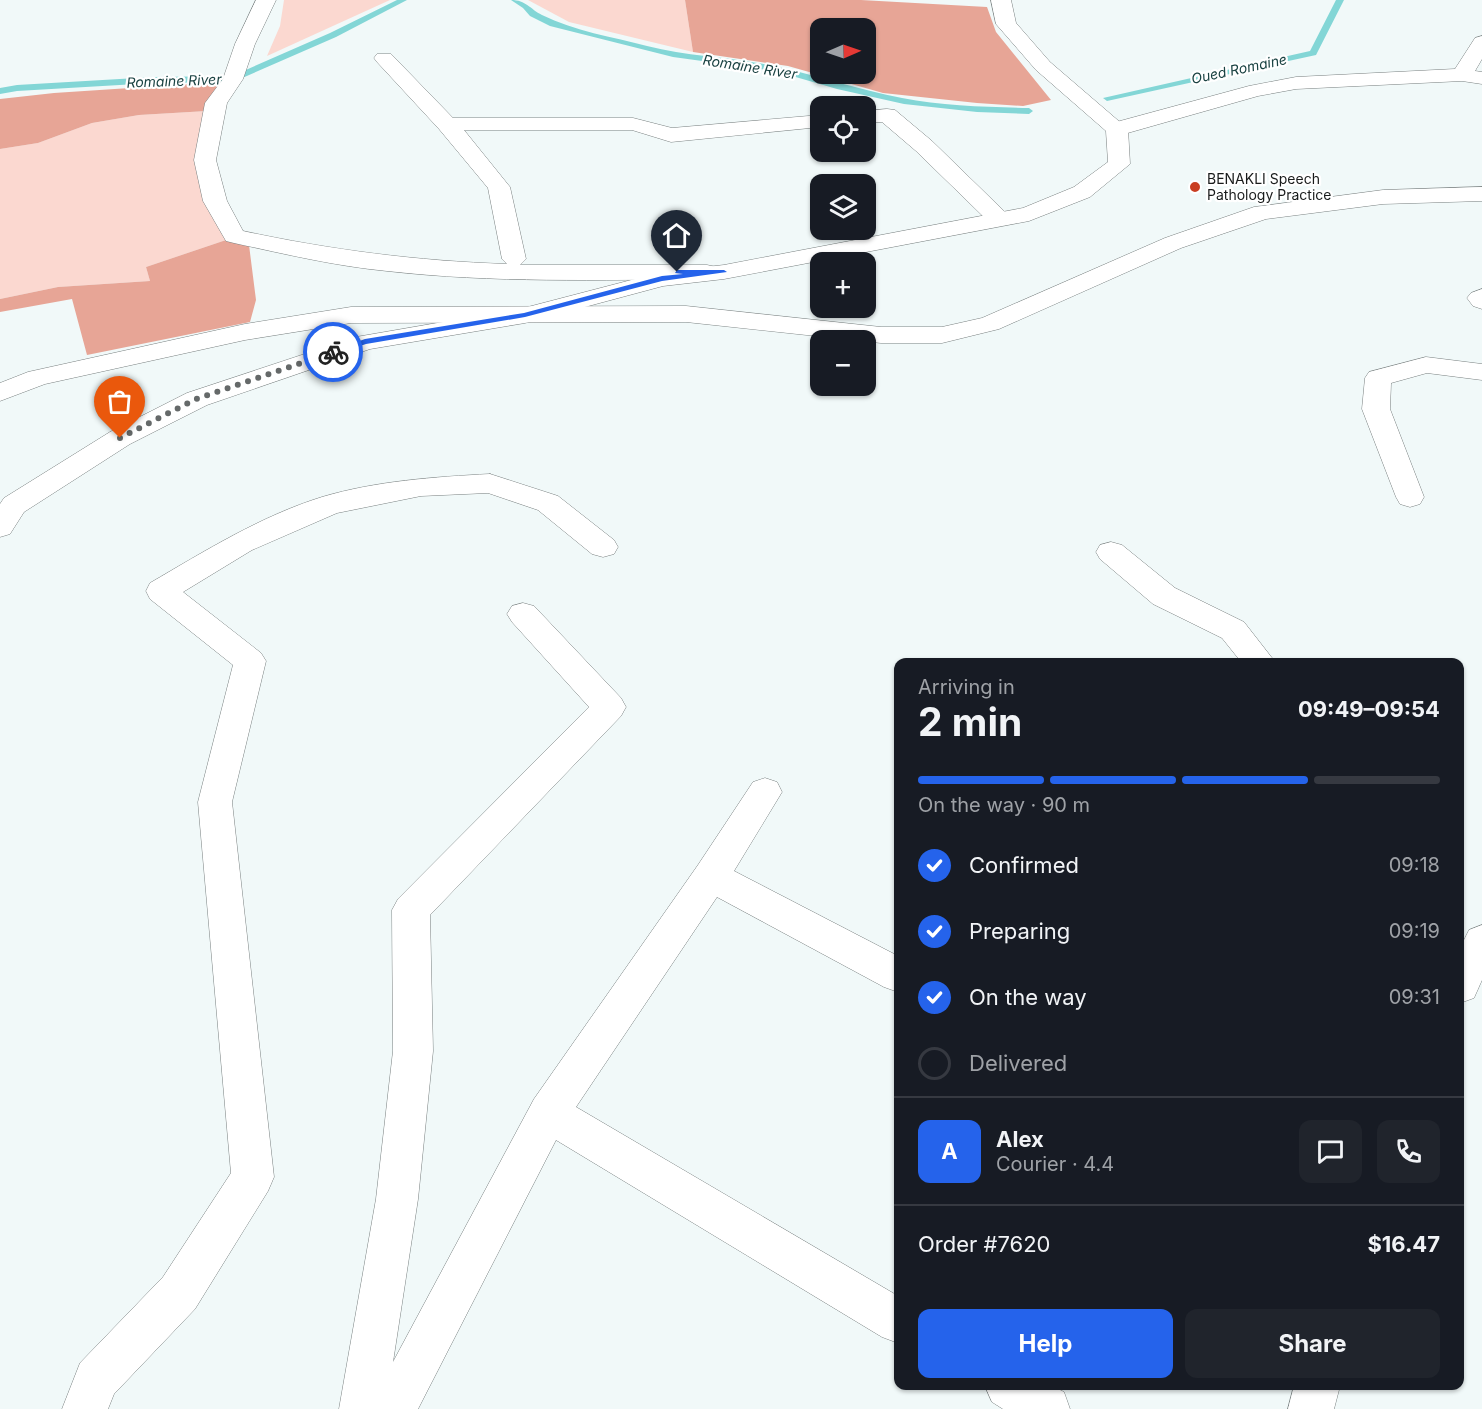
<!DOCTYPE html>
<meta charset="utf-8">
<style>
:root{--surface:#171b24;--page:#20242c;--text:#f1f3f6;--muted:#9ea1a6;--line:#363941;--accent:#2563eb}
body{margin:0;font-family:Inter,sans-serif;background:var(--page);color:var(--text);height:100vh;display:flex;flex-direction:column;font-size:22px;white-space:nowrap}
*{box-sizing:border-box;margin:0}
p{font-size:20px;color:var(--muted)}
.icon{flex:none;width:33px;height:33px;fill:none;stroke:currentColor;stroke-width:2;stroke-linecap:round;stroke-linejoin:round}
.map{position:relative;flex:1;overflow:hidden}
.panel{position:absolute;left:894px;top:658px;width:570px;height:732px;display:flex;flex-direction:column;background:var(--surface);border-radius:12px;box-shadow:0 2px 4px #0004}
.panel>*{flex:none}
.needle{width:39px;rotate:88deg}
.controls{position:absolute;left:810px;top:18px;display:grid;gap:12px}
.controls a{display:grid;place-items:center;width:66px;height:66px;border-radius:12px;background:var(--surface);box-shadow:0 2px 4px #0004;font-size:30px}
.pin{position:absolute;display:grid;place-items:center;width:51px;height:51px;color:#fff;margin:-62px -26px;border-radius:50% 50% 50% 0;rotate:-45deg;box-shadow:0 0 6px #0007}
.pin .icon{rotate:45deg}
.courier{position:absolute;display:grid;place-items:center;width:60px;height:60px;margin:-30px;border:4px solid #2563eb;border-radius:50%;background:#fff;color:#222;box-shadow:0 2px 8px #0007}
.summary em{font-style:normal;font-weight:700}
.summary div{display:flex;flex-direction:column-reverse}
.summary{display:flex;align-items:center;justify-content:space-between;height:102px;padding:0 24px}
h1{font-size:39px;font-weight:700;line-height:45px}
.bar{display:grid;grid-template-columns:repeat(4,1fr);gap:9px 6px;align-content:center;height:72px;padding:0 24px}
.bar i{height:8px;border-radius:4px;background:var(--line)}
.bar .current{background:var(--accent)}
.bar p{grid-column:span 4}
.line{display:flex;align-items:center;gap:15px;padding:0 24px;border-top:2px solid var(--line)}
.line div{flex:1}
.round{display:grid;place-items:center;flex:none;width:63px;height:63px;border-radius:12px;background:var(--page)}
ol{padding:0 24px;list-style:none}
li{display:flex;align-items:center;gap:18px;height:66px}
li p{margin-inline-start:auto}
li .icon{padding:6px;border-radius:50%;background:var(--accent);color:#fff;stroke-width:4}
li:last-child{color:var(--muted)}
li i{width:33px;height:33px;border:3px solid var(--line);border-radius:50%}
.action{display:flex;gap:12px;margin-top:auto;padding:12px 24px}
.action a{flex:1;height:69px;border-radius:12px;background:var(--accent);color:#fff;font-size:24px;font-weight:700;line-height:69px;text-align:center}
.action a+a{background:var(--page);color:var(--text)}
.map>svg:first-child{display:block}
</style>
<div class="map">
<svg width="1482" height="1409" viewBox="0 0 1482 1409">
<rect width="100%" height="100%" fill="#f1f9f9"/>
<!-- green -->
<g fill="#fbd8d0">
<path d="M284,0H390L267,56L280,26Z"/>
<path d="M528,0H685L693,52L569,22Z"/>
<path d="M207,111L209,202L226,240L146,267L150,281L58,287L0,299V149L38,143L92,123L139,115Z"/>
</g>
<!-- forest -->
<g fill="#e7a596" fill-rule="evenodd">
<path d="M685,0H861L987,7L996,32L1051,100L1023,106L977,103L883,93L788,66L693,52ZM820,28H866V74H820Z"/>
<path d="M221,82L208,104L207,111L139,115L92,123L38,143L0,149V99L54,93Z"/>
<path d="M226,240L249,245L256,300L250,322L87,355L72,299L0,312V299L58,287L150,281L146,267Z"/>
</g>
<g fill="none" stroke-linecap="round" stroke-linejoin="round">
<!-- stream -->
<g fill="#83d6d6" fill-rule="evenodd">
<path d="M397,0H407L336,37L233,82L154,83L17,91L0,94V88L17,85L154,77L232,76L330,33Z"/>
<path d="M511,0C526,0 530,9 542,15C574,31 613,37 647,46C690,57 735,57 778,67C819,76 860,90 902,98C943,106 987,107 1029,108L1033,111L1029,114L977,112L904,104L837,89L775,71L673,57L550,26L530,16L523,8Z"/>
<path d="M1336,0H1344L1316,55L1107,101L1103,98L1310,51Z"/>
</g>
<!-- minor casing -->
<g stroke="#798080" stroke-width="1">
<g id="minor">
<path d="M256,0H276L255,44L243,79L227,103L216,160L227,201L243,231C331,250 417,261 507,264L502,259L488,188L439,129L377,62L374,58L377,54H391L453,118H633L672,128L820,115V127L671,142L632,130H464L510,187L526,259L520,265H707L716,267L719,272L716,277L707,279C600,280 493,283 387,271C335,266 285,254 234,243L226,241L203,201L194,160L205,103L223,79L235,44Z"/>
<path d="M1482,36V59L1475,71L1482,72V84L1462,81L1296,89L1258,96L1117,136L1109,134L1106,129L1109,124L1249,86L1296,77L1455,69L1475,38Z"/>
<path d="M887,109L895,110L932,141L1007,214L1011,219L1007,224L999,226L991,224L916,151L882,122L866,123V111Z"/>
<path d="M1482,187V201L1383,204L1266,219L1181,248L999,329L942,343H881L686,322L351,323L245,340L45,384L0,401V383L28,372L245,324L351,307L686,306L881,327H942L982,318L1165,238L1254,207L1383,190Z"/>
<path d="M1482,289V309L1473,306L1467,298L1471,293Z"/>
<path d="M1426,357L1482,364V380L1427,373L1391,383L1390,409L1424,497L1420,504L1410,507L1400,504L1396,497L1362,409L1365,378L1369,372Z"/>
<path d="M490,474L558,496L614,540L618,547L614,554L603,557L592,554L538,510L488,493L421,496L337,513L252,550L183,592L261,653L266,661L232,802L274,1177L268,1191L195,1309L114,1394L108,1409H62L80,1363L163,1277L231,1173L198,802L233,665L150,599L146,591L150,583C205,551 261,516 322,497C376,481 434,477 490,474Z"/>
<path d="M1111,542L1122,545L1175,588L1244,622L1276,663H1242L1222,638L1153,604L1100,559L1096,552L1100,545Z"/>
<path d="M523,603L534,606L621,698L626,707L621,716L430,915L433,1051L418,1199L393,1362L534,1099L698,865L753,782L765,778L777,782L782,792L734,871L898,956V992L884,987L717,897L576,1107L898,1296V1343L882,1337L556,1140L418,1409H339L376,1199L393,1051L392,910L398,899L589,707L512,622L507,614L512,606Z"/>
<path d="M1482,925V980L1474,998L1460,1003V948L1469,930Z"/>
<path d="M985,1386H1052L1064,1392L1070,1409H1003L992,1402Z"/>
<path d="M1294,1386H1340L1334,1409H1288Z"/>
</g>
</g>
<!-- secondary casing -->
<g stroke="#798080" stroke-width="1">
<path id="secondary" d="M991,0H1011L1016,23L1050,62L1128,129L1130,164L1090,197L1029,221L724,279L663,286L525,323L370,349L207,405L130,444L24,512L10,534L0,537V504L4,498L110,432L187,393L356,337L524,308L662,272L724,265L1023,208L1074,187L1108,162L1106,131L1036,70L996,24Z"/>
</g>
<!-- minor -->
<use href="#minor" fill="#fff" fill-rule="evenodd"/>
<!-- secondary -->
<use href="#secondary" fill="#fff" fill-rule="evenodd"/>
</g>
<!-- route -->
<path fill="#2563eb" d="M677,270H724L727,272L662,281L525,317L366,344L333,355L329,352L365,339L524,313L662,276L683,274L675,273Z"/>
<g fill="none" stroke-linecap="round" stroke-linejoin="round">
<!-- done -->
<path stroke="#656969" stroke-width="6" stroke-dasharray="0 10.8" d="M120,438L196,399L333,352"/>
</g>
<!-- markers -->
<circle fill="#c93e22" stroke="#fff" stroke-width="2" cx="1195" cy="187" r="6"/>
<g text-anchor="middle" stroke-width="4.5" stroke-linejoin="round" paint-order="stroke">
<!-- far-water labels -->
<g font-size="14" font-style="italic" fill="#1a4242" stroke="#fff">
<text transform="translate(750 67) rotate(9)" y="5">Romaine River</text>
<text transform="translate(1239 69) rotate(-12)" y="5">Oued Romaine</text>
<text transform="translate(174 81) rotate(-2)" y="5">Romaine River</text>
</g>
<!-- far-poi labels -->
<g font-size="14" fill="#191b1b" stroke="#fff" text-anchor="start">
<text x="1207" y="184">BENAKLI Speech<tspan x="1207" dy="16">Pathology Practice</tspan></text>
</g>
</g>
</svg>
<div class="controls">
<a><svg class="needle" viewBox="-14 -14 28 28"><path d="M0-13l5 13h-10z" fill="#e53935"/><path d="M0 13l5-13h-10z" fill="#9ea1a6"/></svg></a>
<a><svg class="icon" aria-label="locate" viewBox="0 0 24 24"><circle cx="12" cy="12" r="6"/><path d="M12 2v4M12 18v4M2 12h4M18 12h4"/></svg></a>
<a><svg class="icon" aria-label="layers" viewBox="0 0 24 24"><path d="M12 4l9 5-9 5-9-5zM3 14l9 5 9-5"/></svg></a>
<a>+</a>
<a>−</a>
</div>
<div class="pin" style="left:120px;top:438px;background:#ea580c"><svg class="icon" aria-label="bag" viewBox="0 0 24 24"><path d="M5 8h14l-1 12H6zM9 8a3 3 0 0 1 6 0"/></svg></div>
<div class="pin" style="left:677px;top:272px;background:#1f2937"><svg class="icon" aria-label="home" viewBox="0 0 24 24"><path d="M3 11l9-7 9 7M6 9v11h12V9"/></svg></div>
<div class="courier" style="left:333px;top:352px"><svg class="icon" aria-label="bike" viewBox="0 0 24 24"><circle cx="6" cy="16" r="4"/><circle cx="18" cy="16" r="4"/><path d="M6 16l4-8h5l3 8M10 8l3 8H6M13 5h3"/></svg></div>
<section class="panel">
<div class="summary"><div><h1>2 min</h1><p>Arriving in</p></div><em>09:49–09:54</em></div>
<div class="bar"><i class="current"></i><i class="current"></i><i class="current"></i><i></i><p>On the way · 90 m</p></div>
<ol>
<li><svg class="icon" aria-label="check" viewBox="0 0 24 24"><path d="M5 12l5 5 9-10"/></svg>Confirmed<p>09:18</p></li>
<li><svg class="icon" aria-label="check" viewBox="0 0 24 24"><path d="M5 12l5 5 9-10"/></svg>Preparing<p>09:19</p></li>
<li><svg class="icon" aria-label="check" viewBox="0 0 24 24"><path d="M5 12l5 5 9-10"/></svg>On the way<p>09:31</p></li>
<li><i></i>Delivered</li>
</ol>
<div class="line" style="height:108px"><b class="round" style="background:var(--accent);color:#fff">A</b><div><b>Alex</b><p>Courier · 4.4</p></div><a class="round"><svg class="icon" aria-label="chat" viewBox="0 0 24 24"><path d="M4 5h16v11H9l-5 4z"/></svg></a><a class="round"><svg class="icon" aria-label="phone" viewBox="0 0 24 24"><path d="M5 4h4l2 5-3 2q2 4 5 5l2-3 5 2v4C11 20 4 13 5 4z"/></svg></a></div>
<div class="line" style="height:78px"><div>Order #7620</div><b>$16.47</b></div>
<div class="action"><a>Help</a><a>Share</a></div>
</section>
</div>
